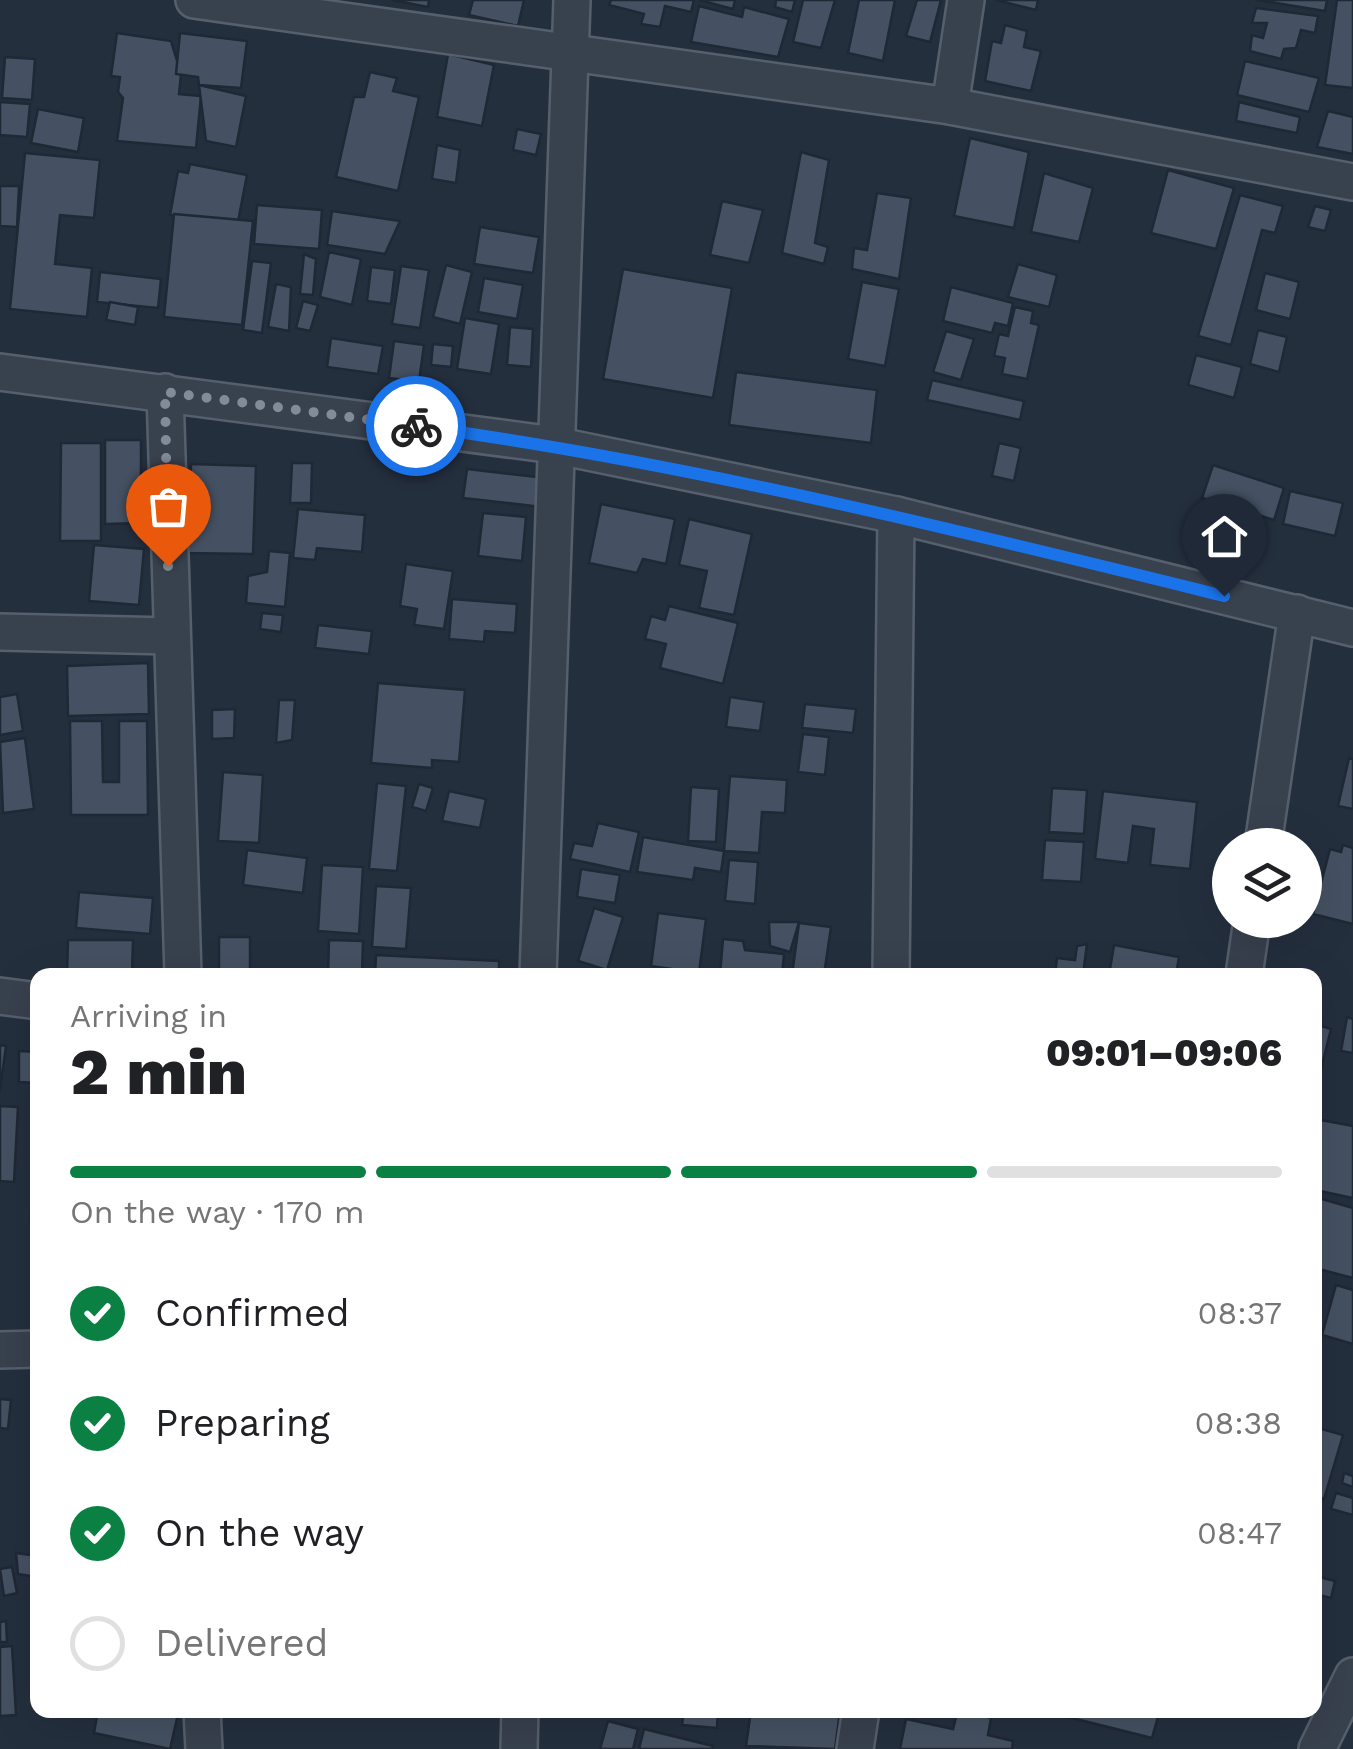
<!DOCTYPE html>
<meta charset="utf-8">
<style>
:root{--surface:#fff;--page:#f6f6f6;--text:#202124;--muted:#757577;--line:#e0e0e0;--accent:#0b8043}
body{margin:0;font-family:"Work Sans",sans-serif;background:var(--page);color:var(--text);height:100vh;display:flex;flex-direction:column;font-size:38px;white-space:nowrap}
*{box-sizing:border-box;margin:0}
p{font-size:32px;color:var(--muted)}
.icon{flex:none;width:55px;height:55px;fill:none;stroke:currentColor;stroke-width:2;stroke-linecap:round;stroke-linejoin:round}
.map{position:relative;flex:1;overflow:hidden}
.side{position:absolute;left:30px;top:968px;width:1292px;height:750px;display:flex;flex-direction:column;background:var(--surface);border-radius:20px;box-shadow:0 10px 40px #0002}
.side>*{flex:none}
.buttons{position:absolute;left:1212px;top:828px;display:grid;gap:20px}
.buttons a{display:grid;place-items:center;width:110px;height:110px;border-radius:50%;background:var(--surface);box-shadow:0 10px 40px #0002;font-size:50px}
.pin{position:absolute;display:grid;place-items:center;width:85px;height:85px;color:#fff;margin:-102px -42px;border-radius:50% 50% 50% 0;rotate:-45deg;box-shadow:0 0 10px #0007}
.pin .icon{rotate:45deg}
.courier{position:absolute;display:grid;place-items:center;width:100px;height:100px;margin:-50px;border:8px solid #1a73e8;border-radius:50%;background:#fff;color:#222;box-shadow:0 2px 12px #0007}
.overview em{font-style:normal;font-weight:800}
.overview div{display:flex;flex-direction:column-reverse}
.overview{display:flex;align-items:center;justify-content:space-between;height:170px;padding:0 40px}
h1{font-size:65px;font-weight:800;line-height:75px}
.bar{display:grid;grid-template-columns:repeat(4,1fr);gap:15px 10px;align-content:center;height:120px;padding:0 40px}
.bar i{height:12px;border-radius:8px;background:var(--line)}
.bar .on{background:var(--accent)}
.bar p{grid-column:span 4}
ol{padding:0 40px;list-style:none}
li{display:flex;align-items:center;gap:30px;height:110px}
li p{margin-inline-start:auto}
li .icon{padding:10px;border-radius:50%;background:var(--accent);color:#fff;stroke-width:4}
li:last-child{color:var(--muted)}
li i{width:55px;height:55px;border:5px solid var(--line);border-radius:50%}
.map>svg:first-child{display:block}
</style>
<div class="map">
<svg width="1353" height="1749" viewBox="0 0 1353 1749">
<rect width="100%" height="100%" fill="#242f3e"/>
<!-- building -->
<g fill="#455162" stroke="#1f2835" stroke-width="2.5">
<path d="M392,0H429L428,7Z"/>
<path d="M473,0H524L518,26L469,15Z"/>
<path d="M611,0H694L691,12L665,6L660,27L641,24L644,14L609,5Z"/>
<path d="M699,0H735L733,9Z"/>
<path d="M776,0H795L792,12L775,7Z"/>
<path d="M803,0H835L821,48L793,42Z"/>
<path d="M859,0H895L883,61L848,53Z"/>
<path d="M917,0H941L930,42L906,36Z"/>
<path d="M996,0H1038L1036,10Z"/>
<path d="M1257,0H1327L1325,11Z"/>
<path d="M1337,0H1353V88L1325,85Z"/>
<path d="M699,6L742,17L744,7L789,19L778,57L691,42Z"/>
<path d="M1256,8L1318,16L1315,33L1301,30L1296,48L1284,49L1281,59L1250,51L1252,35L1263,38L1267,23H1252Z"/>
<path d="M1005,25L1027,31L1024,47L1041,51L1031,91L985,81L992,41L1001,43Z"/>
<path d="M117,33L171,41L181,74L179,94L201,96L196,148L117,141L123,98L118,92L120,77L111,76Z"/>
<path d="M180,33L247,41L241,88L199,85L198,77L176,74Z"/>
<path d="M448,54L494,65L482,126L437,117Z"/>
<path d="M5,57L35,59L32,100L2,98Z"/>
<path d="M1245,61L1319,78L1309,112L1237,95Z"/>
<path d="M370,72L397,78L393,91L419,97L398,191L336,177L354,97H364Z"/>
<path d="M199,85L246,96L236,147L206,141Z"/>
<path d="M0,102L30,104L27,137L0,135Z"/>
<path d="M1239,102L1300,117L1297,133L1236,121Z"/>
<path d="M38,109L84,118L78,152L31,143Z"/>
<path d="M1328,111L1353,117V154L1317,147Z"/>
<path d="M517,129L541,134L536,155L513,150Z"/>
<path d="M970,138L1029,152L1014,228L954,216Z"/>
<path d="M437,145L460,150L456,183L432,179Z"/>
<path d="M801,152L829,160L815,243L828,247L824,264L782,253Z"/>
<path d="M25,153L100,160L94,218L60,215L55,264L92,268L87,317L10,309Z"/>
<path d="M190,164L247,175L237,227L170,215L178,171L188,173Z"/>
<path d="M1168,170L1234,188L1216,249L1151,233Z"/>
<path d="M1044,173L1093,188L1079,242L1031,232Z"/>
<path d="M0,186H19L17,227L0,226Z"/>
<path d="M877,193L911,198L899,279L852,269L854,248L867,250Z"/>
<path d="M1240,195L1283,206L1275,233L1262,230L1231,345L1198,336Z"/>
<path d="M722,201L763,210L749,263L710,255Z"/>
<path d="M257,205L322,210L319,249L254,244Z"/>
<path d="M1315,206L1331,210L1325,231L1308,227Z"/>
<path d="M332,211L400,221L385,254L327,245Z"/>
<path d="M174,214L253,221L242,325L164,317Z"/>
<path d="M480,227L539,237L533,273L474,264Z"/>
<path d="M329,252L361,259L352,305L320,297Z"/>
<path d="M304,254L316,259L313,295L300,294Z"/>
<path d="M252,261L271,263L262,333L243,330Z"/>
<path d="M1018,264L1057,275L1049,307L1008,297Z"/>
<path d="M446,265L472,272L460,324L433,317Z"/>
<path d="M401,266L429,270L420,328L392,324Z"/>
<path d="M371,267L395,270L391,304L367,301Z"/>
<path d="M623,269L732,288L713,398L603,379Z"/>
<path d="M100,272L161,279L158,308L97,302Z"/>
<path d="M1265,273L1299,282L1290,319L1256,310Z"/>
<path d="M484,278L523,285L517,319L478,312Z"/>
<path d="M862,282L899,289L885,366L848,359Z"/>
<path d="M276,284L291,287L289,331L268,327Z"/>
<path d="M951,287L1013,303L1008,326L995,323L992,333L943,321Z"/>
<path d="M303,301L318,305L310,331L296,328Z"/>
<path d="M110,302L138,307L135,325L106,320Z"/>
<path d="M1015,307L1033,311L1031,323L1039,325L1027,379L1002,374L1005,358L994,356L999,334L1008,336Z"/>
<path d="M465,318L499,324L491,374L457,369Z"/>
<path d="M510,327L533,329L531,367L507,365Z"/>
<path d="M1258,330L1287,337L1279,372L1250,364Z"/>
<path d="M946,331L974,339L961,380L933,372Z"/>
<path d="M331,338L383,346L378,374L327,367Z"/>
<path d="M394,341L424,345L419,382L389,378Z"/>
<path d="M433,344L453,346L451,367L431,365Z"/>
<path d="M1196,355L1242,367L1234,398L1188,385Z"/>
<path d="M736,372L877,390L871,443L729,425Z"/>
<path d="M932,380L1024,401L1020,420L927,400Z"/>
<path d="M105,440H141V523L105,524Z"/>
<path d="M61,443H101V541H60Z"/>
<path d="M999,443L1021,448L1014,481L992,476Z"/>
<path d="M292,463H312L311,503H290Z"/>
<path d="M191,464L256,466L253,554L188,553Z"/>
<path d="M1213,465L1284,488L1274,520L1202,498Z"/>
<path d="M467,469L546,478L542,507L463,498Z"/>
<path d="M1290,491L1343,503L1335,536L1283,524Z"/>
<path d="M601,504L675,519L666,564L643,559L637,573L589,563Z"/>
<path d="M298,509L365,515L362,552L317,548L315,560L293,558Z"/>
<path d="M483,513L526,517L522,561L478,556Z"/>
<path d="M689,519L752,534L734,615L699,608L707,571L679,565Z"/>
<path d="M94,545L144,549L139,605L89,601Z"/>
<path d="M269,551L290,553L285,607L246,603L248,576L267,572Z"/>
<path d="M406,564L453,571L444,629L414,625L417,609L400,606Z"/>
<path d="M452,599L517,604L515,633L485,631L484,642L449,639Z"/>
<path d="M669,606L738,623L723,684L660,668L666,644L645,639L651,616L665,620Z"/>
<path d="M262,613L283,615L281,632L260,629Z"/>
<path d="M318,625L372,631L369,654L315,648Z"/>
<path d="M148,663L149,714L68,716L67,666Z"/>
<path d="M378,683L465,690L459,762L432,760V768L371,763Z"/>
<path d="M17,694L23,731L0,735V697Z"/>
<path d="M730,697L764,702L760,731L726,727Z"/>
<path d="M279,700H295L292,740L276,743Z"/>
<path d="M805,704L856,709L853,733L802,728Z"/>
<path d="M235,709L234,738L212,739V710Z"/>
<path d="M70,721H102L103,782H119V721H147L148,815H71Z"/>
<path d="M803,734L829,737L825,775L798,772Z"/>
<path d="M25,738L34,809L3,813L0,742Z"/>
<path d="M1349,758L1353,759V809L1338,806Z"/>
<path d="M223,772L263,775L259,843L218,841Z"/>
<path d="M730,776L787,780L785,813L762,812L759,853L724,851Z"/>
<path d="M377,783L406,786L397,871L369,869Z"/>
<path d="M419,784L433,788L426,811L412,807Z"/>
<path d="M691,787L719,789L716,842L688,841Z"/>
<path d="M1052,788L1087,790L1084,834L1049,832Z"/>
<path d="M449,791L486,799L480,828L442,821Z"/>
<path d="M1103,791L1197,802L1190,869L1150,865L1154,829L1133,826L1128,863L1095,859Z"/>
<path d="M598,823L639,832L630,872L570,859L574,843L592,846Z"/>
<path d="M643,837L724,851L721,872L695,868L693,880L637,872Z"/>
<path d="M1045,840L1084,842L1081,882L1042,880Z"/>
<path d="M1343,845L1353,848V924L1313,914L1330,849L1341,852Z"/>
<path d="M247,850L307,858L303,893L243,885Z"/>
<path d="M729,860L758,862L755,904L725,901Z"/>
<path d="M322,865L363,867L359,934L318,931Z"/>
<path d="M581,869L620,875L615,903L577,897Z"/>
<path d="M376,886L411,888L406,949L372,947Z"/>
<path d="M79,892L153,898L150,934L76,928Z"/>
<path d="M594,908L623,917L607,970L578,961Z"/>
<path d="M658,913L706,919L699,973L651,966Z"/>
<path d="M769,922H799L790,952L770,946Z"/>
<path d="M799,923L831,927L824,975H792Z"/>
<rect x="219" y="937" width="31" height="38"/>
<path d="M723,939L743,941L745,950L784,954L782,975H720Z"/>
<path d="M68,940H133L132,975H67Z"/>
<path d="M329,940L363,941L362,975H328Z"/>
<path d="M1087,944L1083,975H1055L1057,958L1075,960L1077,946Z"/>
<path d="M1114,945L1179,957L1176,975H1109Z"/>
<path d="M376,955L499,961V975H375Z"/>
<path d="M1347,1017L1353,1019V1053L1341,1051Z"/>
<path d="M1315,1024L1331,1029L1315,1093Z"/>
<path d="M0,1045L6,1046L0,1091Z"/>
<path d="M19,1051L38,1052V1083L19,1082Z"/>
<path d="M0,1106L18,1107L14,1182L0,1181Z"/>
<path d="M1321,1120L1353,1126V1198L1315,1190Z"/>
<path d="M32,1182H38V1221H31Z"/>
<path d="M1315,1197L1353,1208V1278L1315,1268Z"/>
<path d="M36,1259H38V1314H35Z"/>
<path d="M1336,1285L1353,1290V1344L1322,1335Z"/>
<path d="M0,1399L11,1400L8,1429L0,1428Z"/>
<path d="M1315,1427L1343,1435L1324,1499L1315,1496Z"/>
<path d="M1344,1473L1353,1476V1487L1342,1483Z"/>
<path d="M1336,1493L1353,1498V1515L1331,1509Z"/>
<path d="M16,1553L38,1556L36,1577L18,1574Z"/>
<path d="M12,1567L17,1593L4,1596L0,1569Z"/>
<path d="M1315,1576L1335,1581L1331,1598L1315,1594Z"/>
<path d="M6,1621L7,1642H0V1622Z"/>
<path d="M12,1646L16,1715L0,1716V1647Z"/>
<path d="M98,1710L178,1714L170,1749L94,1733Z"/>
<path d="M684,1710H718L717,1728L682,1725Z"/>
<path d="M751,1710L840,1712L835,1749L746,1746Z"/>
<path d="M958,1710L991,1718L988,1735L1013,1741L1012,1749H900L906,1719L953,1729Z"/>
<path d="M1066,1710H1145L1159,1713L1152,1738L1064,1716Z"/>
<path d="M608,1721L638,1729L633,1749H600Z"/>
<path d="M644,1729L713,1746L712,1749H639Z"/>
</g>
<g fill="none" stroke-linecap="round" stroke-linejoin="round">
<!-- minor casing -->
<g stroke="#565f6c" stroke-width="40">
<g id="minor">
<path d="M194,0L950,106L1353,182"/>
<path d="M950,106L966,0"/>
<path d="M0,372L554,445L896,515L1353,628"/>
<path d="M165,392L183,975"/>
<path d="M0,632L170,636"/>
<path d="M1263,845L1297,613"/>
<path d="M538,975L572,0"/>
<path d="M891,975L896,515"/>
<path d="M1244,975L1252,920"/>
<path d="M0,996L38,1001"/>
<path d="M0,1350L38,1349"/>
<path d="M202,1710L204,1749"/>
<path d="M519,1749L520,1710"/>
<path d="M855,1749L861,1710"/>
<path d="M1317,1749L1353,1676"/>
</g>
</g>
<!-- minor -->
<use href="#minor" stroke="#38414e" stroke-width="35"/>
</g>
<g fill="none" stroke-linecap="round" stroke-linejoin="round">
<!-- done -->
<path stroke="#828b98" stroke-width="10" stroke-dasharray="0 18" d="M168,566L165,392L416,426"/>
<!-- route -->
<path stroke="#1a73e8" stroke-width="12" d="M416,426C689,463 957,530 1224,596"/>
</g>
</svg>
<div class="buttons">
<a><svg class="icon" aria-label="layers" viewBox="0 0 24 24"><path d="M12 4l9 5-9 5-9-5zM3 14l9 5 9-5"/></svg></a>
</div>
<div class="pin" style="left:168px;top:566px;background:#ea580c"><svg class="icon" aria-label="bag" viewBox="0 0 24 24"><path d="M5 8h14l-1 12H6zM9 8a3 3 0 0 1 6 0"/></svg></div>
<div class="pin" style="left:1224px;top:596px;background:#1f2937"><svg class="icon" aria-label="home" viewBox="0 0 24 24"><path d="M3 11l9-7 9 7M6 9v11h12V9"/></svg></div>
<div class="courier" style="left:416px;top:426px"><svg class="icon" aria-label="bike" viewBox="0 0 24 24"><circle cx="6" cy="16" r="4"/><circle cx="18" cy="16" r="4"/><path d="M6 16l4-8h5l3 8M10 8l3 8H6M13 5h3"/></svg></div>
<section class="side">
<div class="overview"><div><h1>2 min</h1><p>Arriving in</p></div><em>09:01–09:06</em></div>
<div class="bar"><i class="on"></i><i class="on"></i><i class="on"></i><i></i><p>On the way · 170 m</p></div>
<ol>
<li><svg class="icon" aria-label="check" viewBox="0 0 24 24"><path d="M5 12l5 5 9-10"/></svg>Confirmed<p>08:37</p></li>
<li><svg class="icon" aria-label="check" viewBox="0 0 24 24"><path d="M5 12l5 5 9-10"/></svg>Preparing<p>08:38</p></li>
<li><svg class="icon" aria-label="check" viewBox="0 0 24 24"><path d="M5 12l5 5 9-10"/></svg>On the way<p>08:47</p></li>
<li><i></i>Delivered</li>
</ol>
</section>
</div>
